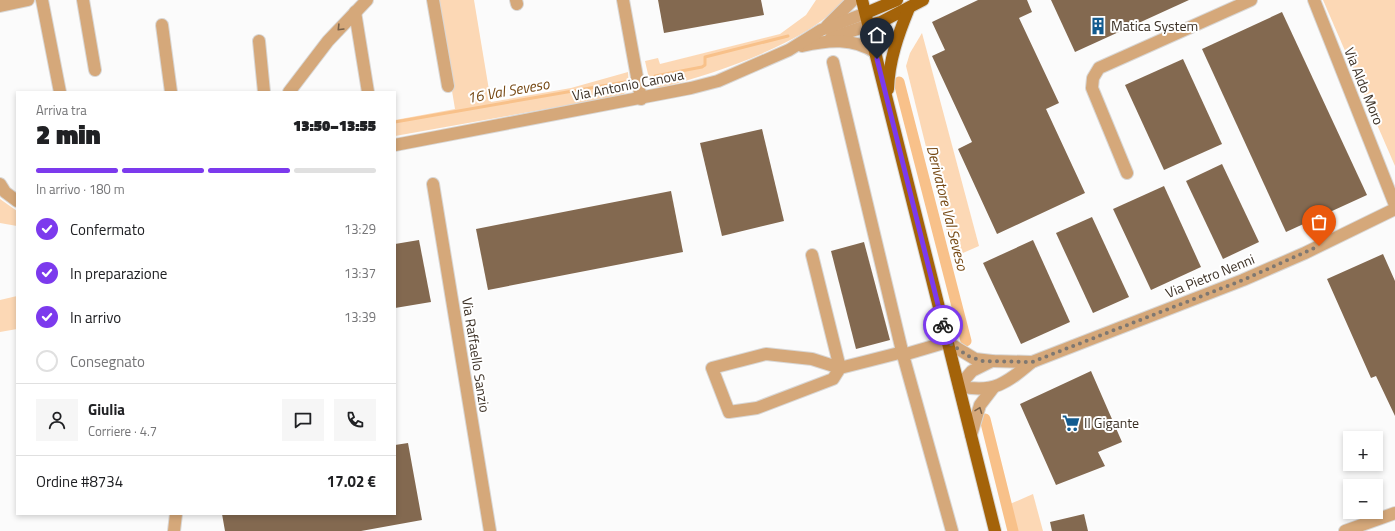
<!DOCTYPE html>
<html lang="it">
<meta charset="utf-8">
<style>
:root{--surface:#fff;--page:#f6f6f6;--text:#202124;--muted:#757577;--line:#e0e0e0;--accent:#7c3aed}
body{margin:0;font-family:"Titillium Web",sans-serif;background:var(--page);color:var(--text);height:100vh;display:flex;flex-direction:column;font-size:15px;white-space:nowrap}
*{box-sizing:border-box;margin:0}
p{font-size:13px;color:var(--muted)}
.icon{flex:none;width:22px;height:22px;fill:none;stroke:currentColor;stroke-width:2;stroke-linecap:round;stroke-linejoin:round}
.map{position:relative;flex:1;overflow:hidden}
.drawer{position:absolute;left:16px;top:91px;width:380px;height:424px;display:flex;flex-direction:column;background:var(--surface);border-radius:0px;box-shadow:0 2px 6px #0003}
.drawer>*{flex:none}
.controls{position:absolute;left:1343px;top:431px;display:grid;gap:8px}
.controls a{display:grid;place-items:center;width:40px;height:40px;border-radius:0px;background:var(--surface);box-shadow:0 2px 6px #0003;font-size:20px}
.pin{position:absolute;display:grid;place-items:center;width:34px;height:34px;color:#fff;margin:-41px -17px;border-radius:50% 50% 50% 0;rotate:-45deg;box-shadow:0 0 4px #0007}
.pin .icon{rotate:45deg}
.courier{position:absolute;display:grid;place-items:center;width:40px;height:40px;margin:-20px;border:3px solid #7c3aed;border-radius:50%;background:#fff;color:#222;box-shadow:0 1px 5px #0007}
.head em{font-style:normal;font-weight:800}
.head div{display:flex;flex-direction:column-reverse}
.head{display:flex;align-items:center;justify-content:space-between;height:68px;padding:0 20px}
h1{font-size:26px;font-weight:800;line-height:30px}
.bar{display:grid;grid-template-columns:repeat(4,1fr);gap:6px 4px;align-content:center;height:48px;padding:0 20px}
.bar i{height:5px;border-radius:3px;background:var(--line)}
.bar .current{background:var(--accent)}
.bar p{grid-column:span 4}
.line{display:flex;align-items:center;gap:10px;padding:0 20px;border-top:1px solid var(--line)}
.line div{flex:1}
.round{display:grid;place-items:center;flex:none;width:42px;height:42px;border-radius:0px;background:var(--page)}
ol{padding:0 20px;list-style:none}
li{display:flex;align-items:center;gap:12px;height:44px}
li p{margin-inline-start:auto}
li .icon{padding:4px;border-radius:50%;background:var(--accent);color:#fff;stroke-width:4}
li:last-child{color:var(--muted)}
li i{width:22px;height:22px;border:2px solid var(--line);border-radius:50%}
.map>svg:first-child{display:block}
</style>
<div class="map">
<svg width="1395" height="531" viewBox="0 0 1395 531">
<rect width="100%" height="100%" fill="#fbfbfb"/>
<!-- green -->
<g fill="#fcd8b5">
<path d="M437,0H474L491,102L571,88L628,72L629,88L624,94L619,96L395,136V120L455,109Z"/>
<path d="M816,0H846C804,44 722,71 664,87H656L650,83L645,61L658,58L660,64L780,34L806,15Z"/>
<path d="M1323,0H1395V166Z"/>
<path d="M922,33L979,246L956,256L952,252L906,66L910,53Z"/>
<path d="M0,199L17,211V226L0,223Z"/>
<path d="M17,296V329L0,332V300Z"/>
<path d="M1033,494L1043,531H1017L1010,504Z"/>
</g>
<g fill="none" stroke-linecap="round" stroke-linejoin="round">
<!-- stream -->
<g stroke="#f8c18a" stroke-width="3">
<path d="M655,76L702,67L705,65V57L788,36"/>
<path d="M395,122L625,82"/>
</g>
<!-- canal -->
<g stroke="#f8c18a" stroke-width="11">
<path d="M899,82L966,341"/>
<path d="M985,419L1013,531"/>
</g>
</g>
<!-- building -->
<g fill="#836950">
<path d="M658,0H761L764,15L664,33Z"/>
<path d="M978,0H1027L1032,12L1019,18L1059,103L1046,109L1085,193L997,234L958,149L972,142L932,56L945,50L932,22Z"/>
<path d="M1051,0H1189L1075,52Z"/>
<path d="M1282,12L1367,195L1286,232L1202,49Z"/>
<path d="M1183,59L1222,144L1164,170L1125,85Z"/>
<path d="M762,129L784,221L722,236L700,143Z"/>
<path d="M1222,164L1259,242L1223,259L1186,181Z"/>
<path d="M1164,186L1201,267L1151,290L1113,209Z"/>
<path d="M671,191L683,252L488,290L476,229Z"/>
<path d="M1092,217L1129,297L1093,313L1056,233Z"/>
<path d="M419,240L431,302L395,308V244Z"/>
<path d="M1033,240L1070,322L1021,344L983,263Z"/>
<path d="M864,242L890,340L856,349L831,251Z"/>
<path d="M1383,254L1395,281V416L1376,376L1371,378L1327,279Z"/>
<path d="M1091,371L1122,442L1098,452L1105,466L1056,485L1020,404Z"/>
<path d="M408,443L422,520L361,531H225L222,514H395V445Z"/>
<path d="M1084,514L1088,531H1052L1050,522Z"/>
</g>
<g fill="none" stroke-linecap="round" stroke-linejoin="round">
<!-- minor casing -->
<g stroke="#d9d7d5" stroke-width="14">
<g id="minor">
<path d="M42,0L60,92"/>
<path d="M83,0L95,70"/>
<path d="M433,0L448,86"/>
<path d="M516,0L517,4"/>
<path d="M623,0L641,99"/>
<path d="M1314,0L1395,205"/>
<path d="M0,6L28,0"/>
<path d="M355,12L368,92"/>
<path d="M162,25L171,92"/>
<path d="M827,26L853,0"/>
<path d="M831,38L869,25"/>
<path d="M259,41L264,92"/>
<path d="M802,46C827,40 854,37 876,53"/>
<path d="M833,62L903,355L952,531"/>
<path d="M289,92L328,41L367,0"/>
<path d="M395,145L691,88L718,81L789,50L821,30L866,13"/>
<path d="M1127,173L1092,88L1093,78L1099,68L1251,0"/>
<path d="M0,184L5,192L17,201"/>
<path d="M433,184L490,531"/>
<path d="M812,255L840,368L812,359L766,354L712,368L729,412L757,408L833,379L840,368L903,352"/>
<path d="M903,355L947,342L975,359L992,361L1032,362"/>
<path d="M992,361L972,371L959,386C993,394 1007,383 1032,362L1243,280L1305,253L1395,209"/>
<path d="M971,435L980,405L993,388"/>
<path d="M174,531L176,514"/>
<path d="M1345,531L1395,513"/>
</g>
</g>
<!-- major casing -->
<g stroke="#d9d7d5" stroke-width="14">
<g id="major">
<path d="M862,0L995,531"/>
<path d="M866,13L897,0"/>
<path d="M869,25L881,22L923,0"/>
<path d="M888,89C889,60 898,35 909,8"/>
</g>
</g>
<!-- minor -->
<use href="#minor" stroke="#d5a87a" stroke-width="12"/>
<!-- major -->
<use href="#major" stroke="#a46309" stroke-width="12"/>
</g>
<!-- one-way arrows -->
<defs><path id="oneway-chevron" d="M-2-3.5L2.5 0L-2 3.5" fill="none" stroke-width="1.6" stroke-linecap="round" stroke-linejoin="round"/></defs>
<g stroke="#796148">
<use href="#oneway-chevron" transform="translate(340 28) rotate(134)"/>
<use href="#oneway-chevron" transform="translate(979 410) rotate(-69)"/>
</g>
<g fill="none" stroke-linecap="round" stroke-linejoin="round">
<!-- done -->
<path stroke="#7f7871" stroke-width="4" stroke-dasharray="0 7.2" d="M943,325L948,342L968,356L982,361L1032,362L1243,280L1319,246"/>
<!-- route -->
<path stroke="#7c3aed" stroke-width="5" d="M877,59L943,325"/>
</g>
<!-- icons -->
<defs>
<g id="building-bare" transform="scale(1.38)"><path d="M-4-6H4V6H1V3H-1V6H-4ZM-2.5-4.3h1.7v1.8h-1.7ZM.8-4.3h1.7v1.8H.8ZM-2.5-1h1.7V.8h-1.7ZM.8-1h1.7V.8H.8Z" fill="#135b8f" stroke="#fff" stroke-width="2.5" paint-order="stroke"/></g>
<g id="supermarket-bare" transform="scale(1.38)"><path d="M-6-5.5h2.5l.6 2H6L4.5 2H-2.5L-4.4-4H-6ZM-1.5 3.2a1.3 1.3 0 1 0 .1 0ZM3 3.2a1.3 1.3 0 1 0 .1 0Z" fill="#135b8f" stroke="#fff" stroke-width="2.5" paint-order="stroke"/></g>
</defs>
<g fill-rule="evenodd">
<use href="#building-bare" x="1098" y="26"/>
<use href="#supermarket-bare" x="1071" y="423"/>
</g>
<g text-anchor="middle" stroke-width="4" stroke-linejoin="round" paint-order="stroke">
<!-- poi labels -->
<g font-size="14" fill="#3c3126" stroke="#fff" text-anchor="start">
<text x="1111" y="31">Matica System</text>
<text x="1084" y="428">Il Gigante</text>
</g>
<!-- street labels -->
<g font-size="14" fill="#3c3126" stroke="#fff">
<text transform="translate(628 85) rotate(-11)" y="5">Via Antonio Canova</text>
<text transform="translate(1364 86) rotate(68)" y="5">Via Aldo Moro</text>
<text transform="translate(1210 276) rotate(-22)" y="5">Via Pietro Nenni</text>
<text transform="translate(476 355) rotate(81)" y="5">Via Raffaello Sanzio</text>
</g>
<!-- water labels -->
<g font-size="15" font-style="italic" fill="#764914" stroke="#fff">
<text transform="translate(508 91) rotate(-10)" y="5">16 Val Seveso</text>
<text transform="translate(947 208) rotate(76)" y="5">Derivatore Val Seveso</text>
</g>
</g>
</svg>
<div class="controls">
<a>+</a>
<a>−</a>
</div>
<div class="pin" style="left:1319px;top:246px;background:#ea580c"><svg class="icon" aria-label="bag" viewBox="0 0 24 24"><path d="M5 8h14l-1 12H6zM9 8a3 3 0 0 1 6 0"/></svg></div>
<div class="pin" style="left:877px;top:59px;background:#1f2937"><svg class="icon" aria-label="home" viewBox="0 0 24 24"><path d="M3 11l9-7 9 7M6 9v11h12V9"/></svg></div>
<div class="courier" style="left:943px;top:325px"><svg class="icon" aria-label="bike" viewBox="0 0 24 24"><circle cx="6" cy="16" r="4"/><circle cx="18" cy="16" r="4"/><path d="M6 16l4-8h5l3 8M10 8l3 8H6M13 5h3"/></svg></div>
<section class="drawer">
<div class="head"><div><h1>2 min</h1><p>Arriva tra</p></div><em>13:50–13:55</em></div>
<div class="bar"><i class="current"></i><i class="current"></i><i class="current"></i><i></i><p>In arrivo · 180 m</p></div>
<ol>
<li><svg class="icon" aria-label="check" viewBox="0 0 24 24"><path d="M5 12l5 5 9-10"/></svg>Confermato<p>13:29</p></li>
<li><svg class="icon" aria-label="check" viewBox="0 0 24 24"><path d="M5 12l5 5 9-10"/></svg>In preparazione<p>13:37</p></li>
<li><svg class="icon" aria-label="check" viewBox="0 0 24 24"><path d="M5 12l5 5 9-10"/></svg>In arrivo<p>13:39</p></li>
<li><i></i>Consegnato</li>
</ol>
<div class="line" style="height:72px"><a class="round"><svg class="icon" aria-label="person" viewBox="0 0 24 24"><circle cx="12" cy="8" r="4"/><path d="M4 21q1-7 8-7t8 7"/></svg></a><div><b>Giulia</b><p>Corriere · 4.7</p></div><a class="round"><svg class="icon" aria-label="chat" viewBox="0 0 24 24"><path d="M4 5h16v11H9l-5 4z"/></svg></a><a class="round"><svg class="icon" aria-label="phone" viewBox="0 0 24 24"><path d="M5 4h4l2 5-3 2q2 4 5 5l2-3 5 2v4C11 20 4 13 5 4z"/></svg></a></div>
<div class="line" style="height:52px"><div>Ordine #8734</div><b>17.02 €</b></div>
</section>
</div>
